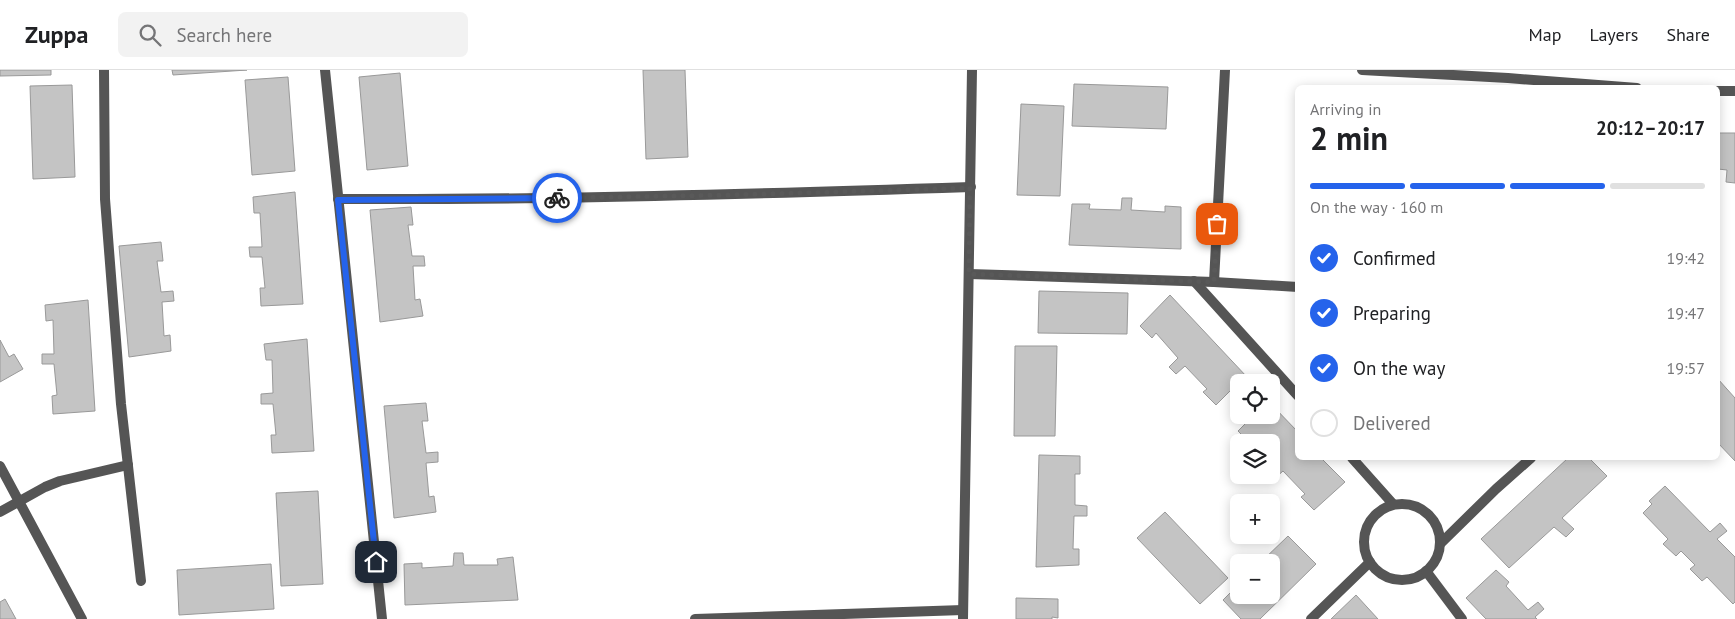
<!DOCTYPE html>
<meta charset="utf-8">
<style>
:root{--surface:#fff;--page:#f2f2f2;--text:#202124;--muted:#757577;--line:#e0e0e0;--accent:#2563eb}
body{margin:0;font-family:"PT Sans",sans-serif;background:var(--page);color:var(--text);height:100vh;display:flex;flex-direction:column;font-size:19px;white-space:nowrap}
*{box-sizing:border-box;margin:0}
p{font-size:16px;color:var(--muted)}
.icon{flex:none;width:28px;height:28px;fill:none;stroke:currentColor;stroke-width:2;stroke-linecap:round;stroke-linejoin:round}
.map{position:relative;flex:1;overflow:hidden}
.drawer{position:absolute;left:1295px;top:15px;width:425px;height:375px;display:flex;flex-direction:column;background:var(--surface);border-radius:8px;box-shadow:0 2px 12px #0003}
.drawer>*{flex:none}
.buttons{position:absolute;left:1230px;top:304px;display:grid;gap:10px}
.buttons a{display:grid;place-items:center;width:50px;height:50px;border-radius:8px;background:var(--surface);box-shadow:0 2px 12px #0003;font-size:25px}
.pin{position:absolute;display:grid;place-items:center;width:42px;height:42px;color:#fff;margin:-21px;border-radius:10px;box-shadow:0 2px 8px #0006}
.courier{position:absolute;display:grid;place-items:center;width:50px;height:50px;margin:-25px;border:4px solid #2563eb;border-radius:50%;background:#fff;color:#222;box-shadow:0 1px 6px #0007}
.headline em{font-style:normal;font-weight:800}
.headline div{display:flex;flex-direction:column-reverse}
.headline{display:flex;align-items:center;justify-content:space-between;height:85px;padding:0 15px}
h1{font-size:32px;font-weight:800;line-height:38px}
.bar{display:grid;grid-template-columns:repeat(4,1fr);gap:8px 5px;align-content:center;height:60px;padding:0 15px}
.bar i{height:6px;border-radius:4px;background:var(--line)}
.bar .on{background:var(--accent)}
.bar p{grid-column:span 4}
ol{padding:0 15px;list-style:none}
li{display:flex;align-items:center;gap:15px;height:55px}
li p{margin-inline-start:auto}
li .icon{padding:5px;border-radius:50%;background:var(--accent);color:#fff;stroke-width:4}
li:last-child{color:var(--muted)}
li i{width:28px;height:28px;border:2px solid var(--line);border-radius:50%}
header{display:flex;align-items:center;gap:30px;box-sizing:border-box;height:70px;padding:0 25px;background:var(--surface);border-bottom:1px solid var(--line)}
header strong{font-size:24px}
nav{display:flex;gap:28px;margin-inline-start:auto;font-size:18px}
.search{width:350px;height:45px;background:var(--page);display:flex;align-items:center;gap:12px;box-sizing:border-box;padding:0 18px;border-radius:8px;color:var(--muted);font-size:19px}
.map>svg:first-child{display:block}
</style>
<header>
<strong>Zuppa</strong>
<div class="search"><svg class="icon" aria-label="search" viewBox="0 0 24 24"><circle cx="10" cy="10" r="6"/><path d="M15 15l6 6"/></svg>Search here</div>
<nav><a>Map</a><a>Layers</a><a>Share</a></nav>
</header>
<div class="map">
<svg width="1735" height="549" viewBox="0 0 1735 549">
<rect width="100%" height="100%" fill="#fff"/>
<!-- building -->
<g fill="#c4c4c4" stroke="#999">
<path d="M0,0H51V5L0,6Z"/>
<path d="M172,0H247L173,5Z"/>
<path d="M643,0H685L688,87L646,89Z"/>
<path d="M400,3L408,96L367,100L359,7Z"/>
<path d="M288,7L295,101L252,105L245,10Z"/>
<path d="M1074,14L1168,17L1166,59L1072,56Z"/>
<path d="M72,15L75,107L33,109L30,16Z"/>
<path d="M1021,34L1064,36L1060,126L1017,125Z"/>
<path d="M1718,63H1735V113L1726,112L1727,100L1718,99Z"/>
<path d="M295,122L303,234L261,236L260,218H265L262,187H250L249,177H262L260,143H254L253,127Z"/>
<path d="M1122,128H1132L1131,140L1165,142V136L1181,137V179L1069,175L1072,134H1090L1089,139L1121,140Z"/>
<path d="M411,137L413,155H408L412,186H424L425,196H413L415,230L420,229L423,246L380,252L370,140Z"/>
<path d="M161,172L163,191H157L161,222L173,221L174,231L162,232L164,266L170,265L171,281L129,287L119,176Z"/>
<path d="M1039,221L1128,223L1127,264L1038,263Z"/>
<path d="M1170,225L1247,307L1239,312L1216,335L1203,322L1207,319L1185,296L1176,304L1169,297L1178,288L1156,263L1152,268L1140,256Z"/>
<path d="M88,230L95,341L53,344L52,326L57,325L54,294H42V284H54L53,250L46,251L45,235Z"/>
<path d="M307,269L314,381L272,383L271,365H276L273,334H261V324L273,323L272,290H266L264,274Z"/>
<path d="M0,270L9,287L14,284L23,299L0,312Z"/>
<path d="M1015,276H1057L1055,366H1014Z"/>
<path d="M1718,309L1735,328V391L1718,373Z"/>
<path d="M426,333L428,351H422L426,383L438,382V392L426,393L429,427L434,426L436,442L394,448L384,336Z"/>
<path d="M1271,334L1298,362V388H1321L1345,412L1314,440L1301,427L1305,424L1283,401L1274,409L1270,405L1271,398L1276,394L1271,388V372H1257L1254,368L1249,372L1238,361L1254,345H1271Z"/>
<path d="M1039,385L1080,386V404H1075V435L1087,436V446H1074L1073,479H1079V495L1036,497Z"/>
<path d="M1568,388H1589L1607,406L1562,448L1574,459L1566,467L1554,457L1509,498L1481,469Z"/>
<path d="M1665,416L1710,462L1720,453L1727,461L1717,469L1735,487V532L1733,534L1707,507L1702,511L1690,499L1695,495L1681,481L1676,486L1663,474L1668,469L1643,443L1652,434L1649,431Z"/>
<path d="M318,421L323,514L281,516L276,423Z"/>
<path d="M1165,442L1228,508L1200,534L1137,468Z"/>
<path d="M1288,466L1316,494L1260,549H1241L1223,530L1239,514V525H1271V492H1261Z"/>
<path d="M454,483H463L464,495H498L497,489L513,487L518,530L405,535L404,494L422,493V498L453,496Z"/>
<path d="M271,494L274,539L179,545L177,500Z"/>
<path d="M1496,500L1509,512L1506,516L1528,540L1538,532L1544,539L1535,547L1537,549H1486L1466,528Z"/>
<path d="M1356,525L1378,549H1331Z"/>
<path d="M1016,528L1058,529V548L1052,547V549H1016Z"/>
<path d="M5,529L16,549H0V532Z"/>
</g>
<g fill="none" stroke-linecap="round" stroke-linejoin="round">
<!-- street -->
<g stroke="#555" stroke-width="10">
<path d="M104,0L105,129L121,334L141,511"/>
<path d="M325,0L382,549"/>
<path d="M1362,0L1508,8L1637,18"/>
<path d="M1718,21H1735"/>
<path d="M338,129C549,130 760,124 971,117"/>
<path d="M969,204L1214,212L1298,217"/>
<path d="M1194,211L1298,326"/>
<path d="M1214,212L1225,0"/>
<path d="M1352,388L1393,434"/>
<path d="M0,396L82,549"/>
<circle cx="1402" cy="472" r="38"/>
<path d="M0,442L45,417L60,411L128,395"/>
<path d="M1440,474L1496,419L1531,388"/>
<path d="M1426,501L1462,549"/>
<path d="M695,549L963,540"/>
<path d="M963,549L972,0"/>
<path d="M1311,549L1370,492"/>
</g>
</g>
<g fill="none" stroke-linecap="round" stroke-linejoin="round">
<!-- done -->
<path stroke="#595959" stroke-width="5" stroke-dasharray="0 9" d="M557,128L728,125L970,118L969,204L1214,212L1217,154"/>
<!-- route -->
<path stroke="#2563eb" stroke-width="6" d="M376,492L338,130L557,128"/>
</g>
</svg>
<div class="buttons">
<a><svg class="icon" aria-label="locate" viewBox="0 0 24 24"><circle cx="12" cy="12" r="6"/><path d="M12 2v4M12 18v4M2 12h4M18 12h4"/></svg></a>
<a><svg class="icon" aria-label="layers" viewBox="0 0 24 24"><path d="M12 4l9 5-9 5-9-5zM3 14l9 5 9-5"/></svg></a>
<a>+</a>
<a>−</a>
</div>
<div class="pin" style="left:1217px;top:154px;background:#ea580c"><svg class="icon" aria-label="bag" viewBox="0 0 24 24"><path d="M5 8h14l-1 12H6zM9 8a3 3 0 0 1 6 0"/></svg></div>
<div class="pin" style="left:376px;top:492px;background:#1f2937"><svg class="icon" aria-label="home" viewBox="0 0 24 24"><path d="M3 11l9-7 9 7M6 9v11h12V9"/></svg></div>
<div class="courier" style="left:557px;top:128px"><svg class="icon" aria-label="bike" viewBox="0 0 24 24"><circle cx="6" cy="16" r="4"/><circle cx="18" cy="16" r="4"/><path d="M6 16l4-8h5l3 8M10 8l3 8H6M13 5h3"/></svg></div>
<section class="drawer">
<div class="headline"><div><h1>2 min</h1><p>Arriving in</p></div><em>20:12–20:17</em></div>
<div class="bar"><i class="on"></i><i class="on"></i><i class="on"></i><i></i><p>On the way · 160 m</p></div>
<ol>
<li><svg class="icon" aria-label="check" viewBox="0 0 24 24"><path d="M5 12l5 5 9-10"/></svg>Confirmed<p>19:42</p></li>
<li><svg class="icon" aria-label="check" viewBox="0 0 24 24"><path d="M5 12l5 5 9-10"/></svg>Preparing<p>19:47</p></li>
<li><svg class="icon" aria-label="check" viewBox="0 0 24 24"><path d="M5 12l5 5 9-10"/></svg>On the way<p>19:57</p></li>
<li><i></i>Delivered</li>
</ol>
</section>
</div>
